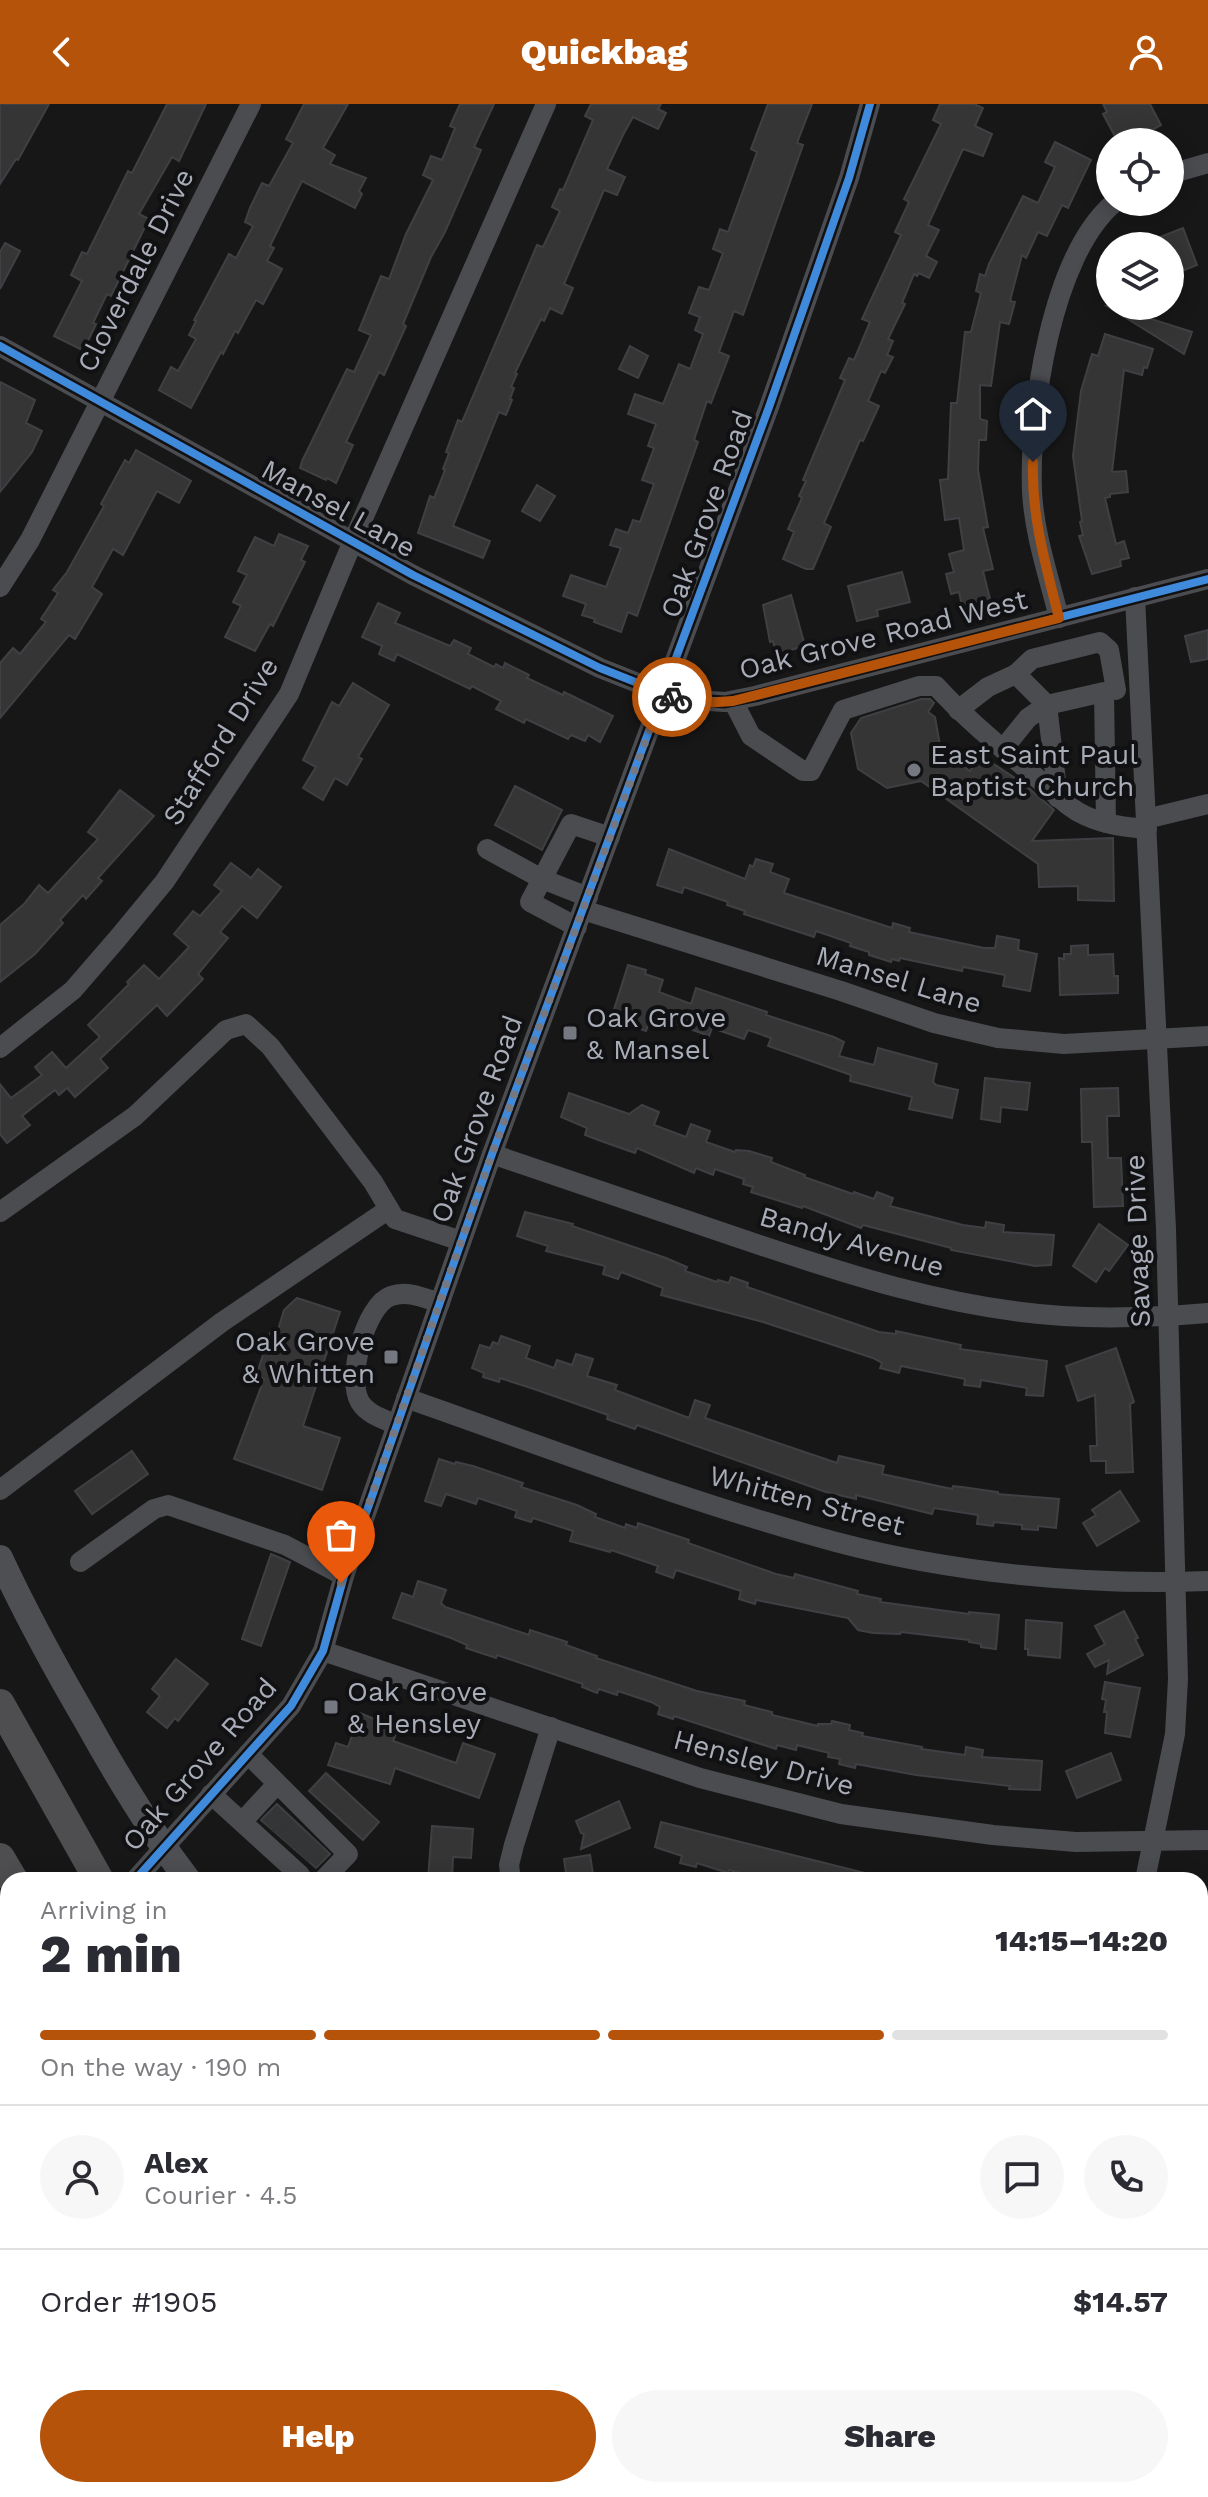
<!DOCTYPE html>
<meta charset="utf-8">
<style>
:root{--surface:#fff;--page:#f7f7f7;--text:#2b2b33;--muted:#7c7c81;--line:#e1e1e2;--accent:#b45309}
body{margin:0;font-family:"Work Sans",sans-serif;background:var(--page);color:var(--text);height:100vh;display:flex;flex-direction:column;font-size:30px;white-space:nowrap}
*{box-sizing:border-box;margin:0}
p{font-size:26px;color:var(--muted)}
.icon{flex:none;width:44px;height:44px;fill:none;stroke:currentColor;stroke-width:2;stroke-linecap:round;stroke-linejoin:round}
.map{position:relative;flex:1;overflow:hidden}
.panel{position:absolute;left:0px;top:1768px;width:1208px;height:626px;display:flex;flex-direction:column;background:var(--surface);border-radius:24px 24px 0 0;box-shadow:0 4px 20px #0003}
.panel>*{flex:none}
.tools{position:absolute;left:1096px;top:24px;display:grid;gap:16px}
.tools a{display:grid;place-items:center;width:88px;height:88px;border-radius:50%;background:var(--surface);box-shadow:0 4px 20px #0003;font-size:40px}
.pin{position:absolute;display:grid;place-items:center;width:68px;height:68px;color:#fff;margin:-82px -34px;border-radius:50% 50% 50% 0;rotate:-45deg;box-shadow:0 0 8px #0007}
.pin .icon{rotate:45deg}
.courier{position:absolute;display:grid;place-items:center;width:80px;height:80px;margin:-40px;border:6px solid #b45309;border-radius:50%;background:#fff;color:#222;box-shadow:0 2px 10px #0007}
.summary em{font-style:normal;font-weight:800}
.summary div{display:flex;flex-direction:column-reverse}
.summary{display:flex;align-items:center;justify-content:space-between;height:136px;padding:0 40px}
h1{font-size:52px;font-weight:800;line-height:60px}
.bar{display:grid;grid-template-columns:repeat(4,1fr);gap:12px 8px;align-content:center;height:96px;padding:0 40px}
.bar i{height:10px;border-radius:6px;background:var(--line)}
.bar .selected{background:var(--accent)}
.bar p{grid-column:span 4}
.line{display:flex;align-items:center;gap:20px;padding:0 40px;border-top:2px solid var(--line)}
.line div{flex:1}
.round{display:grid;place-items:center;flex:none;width:84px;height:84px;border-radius:42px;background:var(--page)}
.cta{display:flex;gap:16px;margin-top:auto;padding:16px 40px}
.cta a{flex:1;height:92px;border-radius:48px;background:var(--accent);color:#fff;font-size:32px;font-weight:800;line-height:92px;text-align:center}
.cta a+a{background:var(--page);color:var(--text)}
header{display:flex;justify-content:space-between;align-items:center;height:104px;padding:0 40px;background:var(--accent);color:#fff;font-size:36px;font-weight:800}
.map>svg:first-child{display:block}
</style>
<header><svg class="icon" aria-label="back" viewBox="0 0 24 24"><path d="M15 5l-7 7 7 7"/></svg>Quickbag<svg class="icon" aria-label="person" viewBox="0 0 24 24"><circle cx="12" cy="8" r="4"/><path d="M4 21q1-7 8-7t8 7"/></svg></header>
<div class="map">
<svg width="1208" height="2393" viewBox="0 0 1208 2393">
<rect width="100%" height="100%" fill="#171717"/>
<!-- green -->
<g fill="#1d241e">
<path d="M1208,2272V2393H796L798,2386H1200V2275Z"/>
<path d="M8,2316V2386H45L46,2393H0V2320Z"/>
</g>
<!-- building -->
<g fill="#353536" stroke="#3f4043" stroke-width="2">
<path d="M0,0H49L18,56L16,55L0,80Z"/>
<path d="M167,0H206L179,57L172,53L139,110L149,115L111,192L107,190L93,219L96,220L87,239L84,237L80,245L54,232L82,177L71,171L82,148L87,150L128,67L132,69Z"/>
<path d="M304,0H348L323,44L335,51L330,60L366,74L359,87L362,90L355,104L302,77L270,142L274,144L267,157L282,165L263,200L256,196L238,229L235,227L223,250L221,248L191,304L159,286L171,263L178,267L196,235L189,231L196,217L194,216L229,150L236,154L253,122L245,118L250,104L262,79L269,82L293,39L286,35Z"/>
<path d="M460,0H494L474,43L481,46L445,128L431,153L403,220L406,222L384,271L379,268L346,338L353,341L336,379L327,374L326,376L300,364L302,357L347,265L354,268L371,231L359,226L381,172L389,175L406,130L433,76L423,71L431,52L442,56L455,24L450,22Z"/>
<path d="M591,0H661L658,5L666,9L658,25L633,13L623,31L607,65L625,73L617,91L604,86L564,180L573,184L562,210L550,204L544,217L541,215L515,269L517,270L511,283L514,284L510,295L512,296L506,311L499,308L453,422L490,437L483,454L418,429L430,392L434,394L445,366L443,365L449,349L446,348L458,316L462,318L537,141L543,143L560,107L552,103L560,85L563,86L593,16L585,12Z"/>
<path d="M768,0H812L797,39L803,41L743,211L734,207L719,248L729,252L711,299L707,297L694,336L698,338L637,512L628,508L621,528L594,518L595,515L582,511L586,500L563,492L571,471L606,483L621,444L610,441L616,425L628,429L633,416L640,418L654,380L642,376L654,344L648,342L656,320L628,310L635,290L663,300L679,260L690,265L703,230L695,226L700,213L689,209L699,183L709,186L723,149L713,145L720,125L728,128L757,48L751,45Z"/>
<path d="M940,0H974L983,4L975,22L992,30L983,52L963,45L928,121L939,126L926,152L937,158L929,174L919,169L917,172L914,170L902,199L905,200L888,235L893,237L887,251L893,253L885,269L881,267L868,297L879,302L863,337L860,336L824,419L831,423L813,465H806L783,455L794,428L788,425L802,394L799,392L806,377L803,376L845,276L840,274L849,254L854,256L870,218L862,215L901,131L895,128L909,98L904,95L941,20L933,16Z"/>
<path d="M1103,0H1150L1161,21L1141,32L1144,38H1118L1103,10L1107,8Z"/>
<path d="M1055,38L1091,56L1068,104L1062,101L1047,132L1038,128L1026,154L1022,151L1010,197L1015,198L1009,220L1000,218L991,282L980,281V315L987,317L986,336H979L978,366L988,423L983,424L993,465L983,467L990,495L962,502L959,488L951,490L946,470L954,468L949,450L964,446L959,414L945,416L940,376L948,375L951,299H957L965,228H971L981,189L976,187L980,170L985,172L989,160L1023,92L1038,99L1055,63L1045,58Z"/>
<path d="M1183,124L1197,161L1170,172V142L1140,141Z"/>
<path d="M5,139L20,147L0,185V148Z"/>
<path d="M1107,202H1156L1148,214L1192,228L1184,250Z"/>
<path d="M1105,230L1153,245L1147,264L1144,263L1142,271L1124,266L1112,368L1126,367L1128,388L1110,390V393L1105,394L1116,440L1124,437L1129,454L1120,456L1121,462L1092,470L1079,432L1083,431L1080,418L1082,417L1073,352L1081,287L1092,250L1098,252Z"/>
<path d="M630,242L648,252L638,274L619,265Z"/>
<path d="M0,278L35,296L26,319L42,327L32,348L0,388Z"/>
<path d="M136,346L191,377L179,399L157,387L123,451L113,445L92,483L102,490L75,535L69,531L0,614V559L13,544L20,550L46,518L41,515L58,489L53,486L67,468L104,402L101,400L125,356L129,359Z"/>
<path d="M537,381L555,392L540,417L522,407Z"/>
<path d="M279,430L308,442L301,456L305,458L273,522L270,520L255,547L225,533L241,502L233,498L247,471L238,467L255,433L274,442Z"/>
<path d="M902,468L910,498L877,506L878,512L857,517L848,482Z"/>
<path d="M791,491L805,542L776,550L773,537L770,538L763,501Z"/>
<path d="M378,499L400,509L395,519L450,542L454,536L471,544L468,550L494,563L496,560L503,564L505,559L529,571L527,574L563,591L564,588L613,612L600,638L588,631L585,637L571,631L568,635L526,615L524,619L496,605L501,597L472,582L470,585L397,550L394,557L379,550L382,542L362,533Z"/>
<path d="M1208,526V555L1191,558L1185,532Z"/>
<path d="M353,579L389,601L358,653L362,655L347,681L335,674L323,696L303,684L316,663L303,656L332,598L339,602Z"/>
<path d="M921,595H930L934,599L928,608L935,613L941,647L970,667L980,651L1024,680L1054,706L1032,737L1113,734L1114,797L1078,796V782L1039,783L1038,760L921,677L887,684L858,665L851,629L861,614Z"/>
<path d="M515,682L562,706L542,746L495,721Z"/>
<path d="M120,686L154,712L98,774L102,777L86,795L83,791L60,816L63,819L35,850L0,878V821L24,800L39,781L48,789L98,735L88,728Z"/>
<path d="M669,745L745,775L750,761L753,763L756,755L773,760L770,768L789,775L784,789L892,824L893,819L910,824L909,828L984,844H995L997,832L1019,836L1018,846L1037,850L1030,887L1003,882L1005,871L963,863L962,867L900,854L899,857L892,855L891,858L869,851V848L850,842L851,839L816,827L814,833L744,810L745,807L727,801L728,798L684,783L682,789L657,781Z"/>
<path d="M231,759L251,774L258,765L281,783L257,814L242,802L220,828L228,834L198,870L203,875L167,912L157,901L100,955L108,964L75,993L67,984L59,991L55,986L22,1012L30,1021L7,1039L0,1030V980L11,994L42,971L35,963L52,948L66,964L100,933L88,921L129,880L127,878L144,861L159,875L189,843L174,830L193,807L200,812L222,787L214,781Z"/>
<path d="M1088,841V851L1113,850L1114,872H1118V889L1060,891L1059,854L1064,855V850H1071V842Z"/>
<path d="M628,861L646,866L645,870L663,876L659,888L691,900L696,884L767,908L766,911L834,933L844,938L839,952L874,961L878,944L937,960L933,978L936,981L958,986L952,1014L909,1005L912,993L850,977L851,971L768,942L771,934L748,926L744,935L712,924L709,932L652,911L646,927L611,915Z"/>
<path d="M985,974L1030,979L1027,1006L1001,1003L1000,1018L981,1015Z"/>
<path d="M1118,984L1119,1012H1107L1108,1054H1121L1123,1102L1094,1103L1092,1038H1082L1081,985Z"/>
<path d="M569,989L629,1010L642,1001L659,1008L654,1021L686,1033L691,1020L710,1027L706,1038L735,1048L736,1046L749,1047L772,1054L771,1058L805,1071L804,1073L853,1090L854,1088L874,1095L877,1088L893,1094L890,1102L963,1121L985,1124L986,1118L1004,1121L1003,1128L1054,1131L1051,1161L1035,1162L951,1146V1144L863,1121L861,1124L803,1102L802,1104L751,1088L753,1083L743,1080L744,1075L715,1065L713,1071L696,1064L694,1069L637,1044L635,1049L601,1037L585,1031L587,1024L561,1013Z"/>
<path d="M525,1108L573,1120L572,1122L666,1154L687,1163L685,1167L717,1178L718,1176L729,1179L731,1173L748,1179L747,1183L879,1228L896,1230V1227L961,1241L960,1245L1047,1257L1043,1292L1026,1291L1027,1284L981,1276L980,1283L964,1281L965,1275L901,1262L899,1269L880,1264L882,1259L873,1254L763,1218L661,1191L663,1184L621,1168L618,1175L603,1170L605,1162L546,1147L548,1142L517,1132Z"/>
<path d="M1099,1120L1128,1141L1109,1167L1105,1164L1096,1178L1073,1162Z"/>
<path d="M297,1194L340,1208L303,1322L340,1334L322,1386L234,1355L264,1275L256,1272L271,1227L277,1229L284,1206Z"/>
<path d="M501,1232L530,1242L526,1254L554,1264L557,1256L572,1261L576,1250L593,1255L587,1272L617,1281L615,1286L689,1314L695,1296L710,1301L705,1314L837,1359L839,1352L884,1362L882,1370L952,1385L953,1382L962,1383L998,1388V1390L1059,1395L1056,1424L1038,1422V1426L1022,1425V1421L994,1418L993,1422L977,1420L978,1411L934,1404L932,1410L856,1391V1395L826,1388L637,1321L635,1325L607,1315L608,1311L534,1285L500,1274L499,1278L483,1273L484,1269L472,1264L480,1241L490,1244L493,1238L498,1240Z"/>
<path d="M1116,1244L1134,1298L1130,1300L1133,1368L1106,1369V1357H1091L1090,1342H1097L1095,1291L1078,1297L1066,1262Z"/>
<path d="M132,1347L148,1370L92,1410L75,1387Z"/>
<path d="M439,1355L455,1360L456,1358L473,1362L523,1379L521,1383L577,1401L596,1410L595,1413L625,1424L626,1420L637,1424L638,1419L689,1436L688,1439L776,1470L794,1474L795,1470L858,1487L857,1490L881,1495L880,1498L969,1510V1508L999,1511L996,1545L981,1543V1540L969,1538V1536L901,1528L900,1530L873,1529L858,1526L848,1514L756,1496L755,1500L739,1495L741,1487L676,1466L673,1474L656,1468L658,1462L611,1446L610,1448L570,1437L573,1427L533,1414L531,1418L515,1413L517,1407L478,1394L476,1400L446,1390L441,1402L425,1397Z"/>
<path d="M1120,1387L1139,1417L1097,1442L1083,1419L1096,1411L1092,1406Z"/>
<path d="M271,1450L290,1458L261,1542L242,1535Z"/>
<path d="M418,1477L446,1486L441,1499L445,1503L529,1531L530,1526L567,1538L566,1541L597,1552L596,1554L697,1587L745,1597L744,1601L772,1608V1611L818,1622V1620H831L832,1617L850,1621L849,1626L863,1629L862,1632L922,1643L921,1645L965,1651L966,1643L983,1646L982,1653L1042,1657L1040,1686L1009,1685L1010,1682L916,1671L856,1660L855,1664L839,1660L840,1655L828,1653L829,1649L797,1641L796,1646L777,1641L776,1645L674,1612L673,1615L658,1610L660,1603L651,1598L618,1587L617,1591L599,1585L597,1589L582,1583L583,1580L497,1551L496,1554L466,1544L467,1541L451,1534L393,1514L402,1489L413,1493Z"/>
<path d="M1124,1507L1138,1534L1135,1535L1143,1551L1107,1570L1109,1556L1095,1563L1087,1550L1105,1540L1095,1522Z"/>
<path d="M1026,1516L1062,1519L1060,1554L1028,1551V1545H1025Z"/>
<path d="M176,1555L208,1580L178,1617L175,1614L167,1624L147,1608L160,1592L152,1585Z"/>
<path d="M1105,1578L1140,1584L1130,1633L1105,1629L1107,1608H1104L1106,1596L1102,1595Z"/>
<path d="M360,1609L398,1625L393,1637L456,1659L463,1639L495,1650L479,1694L395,1664L390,1680L328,1661L336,1639L348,1643Z"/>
<path d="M1111,1649L1121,1676L1077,1694L1066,1667Z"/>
<path d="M326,1669L379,1718L363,1736L309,1687Z"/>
<path d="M619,1697L630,1724L581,1745L584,1730L581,1729L576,1717Z"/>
<path d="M277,1700L330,1750L316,1764L261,1716Z"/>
<path d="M661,1718L869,1770L868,1776H766L729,1766L728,1769L697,1759L696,1763L680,1759L682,1752L655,1743Z"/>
<path d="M432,1722L473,1725L471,1754L453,1753L452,1776H428Z"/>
<path d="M590,1751L594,1776H567L564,1755Z"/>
</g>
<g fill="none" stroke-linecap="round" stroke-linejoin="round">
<!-- minor-tunnel -->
<g stroke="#343537" stroke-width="20" stroke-dasharray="20 10" stroke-linecap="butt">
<path d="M270,1724L287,1708"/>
<path d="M286,1738L301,1721"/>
<path d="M302,1752L318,1735"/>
</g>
<!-- minor -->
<g stroke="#4b4c50" stroke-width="20">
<path d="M1170,70L1208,59"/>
<path d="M0,242L413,471L600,564L678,595L725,598L755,592L1208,475"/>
<path d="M0,483L30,436L251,0"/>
<path d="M1135,493L1166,1125L1178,1575L1175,1630L1145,1776"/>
<path d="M1059,514C1049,473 1034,430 1032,387C1029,308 1051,151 1115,98"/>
<path d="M1016,570L1047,601L1104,588L1106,719"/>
<path d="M733,597L751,632L803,667H811L843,606L919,582H936C967,616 1002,644 1037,674C1054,688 1066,703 1086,712C1106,721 1125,723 1147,725"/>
<path d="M958,606L988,583L1016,570L1032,555L1100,538L1109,546L1116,586"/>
<path d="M1003,645L1028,614L1047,601L1058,694"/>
<path d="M1146,715L1208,700"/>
<path d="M487,745L542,775L588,793"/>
<path d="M583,806L841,887L934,919L998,934L1064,940L1208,932"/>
<path d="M577,823L530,798L571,720L610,733"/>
<path d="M0,944L73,886L118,834L165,777L289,590L353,437L546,0"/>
<path d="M492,1050C572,1077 653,1105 733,1132C839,1168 950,1205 1063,1212C1111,1215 1160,1213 1208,1209"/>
<path d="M0,1108L135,1012L226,926L246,920L270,942L373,1078L395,1115L461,1137"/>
<path d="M406,1294C549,1344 690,1399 836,1438C952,1469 1088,1482 1208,1477"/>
<path d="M397,1321C384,1315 368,1311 360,1298C346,1275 365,1201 391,1192C408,1186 424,1194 440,1199"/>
<path d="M0,1386L222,1218L389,1105"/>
<path d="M80,1458L154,1405L168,1401L285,1441L344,1472"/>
<path d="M323,1547L700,1674L841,1710L993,1731L1076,1738L1208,1736"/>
<path d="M248,1650L348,1750L323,1776"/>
<path d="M211,1690L300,1771L295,1776"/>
<path d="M242,1718L277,1680"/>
<path d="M135,1776L291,1602L323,1547L344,1472L492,1050L769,303L849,74L870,0"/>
<path d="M511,1776L509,1761L514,1741L551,1623"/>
<path d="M0,1935L8,1925"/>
<path d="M1200,2043L1208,2041"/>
<path d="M1200,2238L1208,2235"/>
</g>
<!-- major -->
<g stroke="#4d4f52" stroke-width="26">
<path d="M0,1454C26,1510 55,1563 86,1616C117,1672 149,1725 188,1776"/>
<path d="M0,1947L8,1964"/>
<path d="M164,2386L166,2393"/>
</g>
<!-- highway -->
<g stroke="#4e4e51" stroke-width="30">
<path d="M0,1600L99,1776"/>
<path d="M0,1754L13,1776"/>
<path d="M207,2386L211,2393"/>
<path d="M293,2386L297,2393"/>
<path d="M380,2386L384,2393"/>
<path d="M453,2386L457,2393"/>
<path d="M524,2386L530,2393"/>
<path d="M654,2386L660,2393"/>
<path d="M711,2386L716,2393"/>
</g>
<!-- cycleway casing -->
<g stroke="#111113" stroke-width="13">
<g id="cycleway">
<path d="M0,242L413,471L600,564L678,595L725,598L755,592L1208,475"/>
<path d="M135,1776L291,1602L323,1547L344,1472L492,1050L769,303L849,74L870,0"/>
</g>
</g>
<!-- cycleway -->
<use href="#cycleway" stroke="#408adc" stroke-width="8"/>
</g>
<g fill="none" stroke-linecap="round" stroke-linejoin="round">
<!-- done -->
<path stroke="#757880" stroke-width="8" stroke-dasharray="0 14.4" d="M341,1479L492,1050L663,590L672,593"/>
<!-- route -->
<path stroke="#b45309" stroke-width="10" d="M672,593L704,599L733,597L1059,514C1046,462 1031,411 1033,358"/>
</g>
<!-- markers -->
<g fill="#757880" stroke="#111113" stroke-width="3">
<circle cx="914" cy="666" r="8"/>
<rect x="562" y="921" width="16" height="16" rx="4"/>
<rect x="383" y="1245" width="16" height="16" rx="4"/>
<rect x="323" y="1595" width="16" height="16" rx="4"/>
</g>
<g text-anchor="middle" stroke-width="8" stroke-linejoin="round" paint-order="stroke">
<!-- street labels -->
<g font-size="28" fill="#a8adb8" stroke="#111113">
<text transform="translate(135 166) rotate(-63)" y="10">Cloverdale Drive</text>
<text transform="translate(339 404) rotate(29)" y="10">Mansel Lane</text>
<text transform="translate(706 410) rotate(-70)" y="10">Oak Grove Road</text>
<text transform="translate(883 530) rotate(-14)" y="10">Oak Grove Road West</text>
<text transform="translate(220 637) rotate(-58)" y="10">Stafford Drive</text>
<text transform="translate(899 875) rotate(17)" y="10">Mansel Lane</text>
<text transform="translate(476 1015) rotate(-70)" y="10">Oak Grove Road</text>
<text transform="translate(852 1137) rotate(16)" y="10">Bandy Avenue</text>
<text transform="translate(1137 1137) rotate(-92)" y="10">Savage Drive</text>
<text transform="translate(807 1396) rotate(15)" y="10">Whitten Street</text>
<text transform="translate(764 1658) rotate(15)" y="10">Hensley Drive</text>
<text transform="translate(199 1660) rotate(-49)" y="10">Oak Grove Road</text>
</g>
<!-- poi labels -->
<g font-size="28" fill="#a8adb8" stroke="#111113" text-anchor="start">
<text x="930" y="660">East Saint Paul<tspan x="930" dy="32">Baptist Church</tspan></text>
<text x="586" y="923">Oak Grove<tspan x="586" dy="32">&amp; Mansel</tspan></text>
<text x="375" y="1247" text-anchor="end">Oak Grove<tspan x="375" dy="32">&amp; Whitten</tspan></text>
<text x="347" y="1597">Oak Grove<tspan x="347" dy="32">&amp; Hensley</tspan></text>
</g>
</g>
</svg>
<div class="tools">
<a><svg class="icon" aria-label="locate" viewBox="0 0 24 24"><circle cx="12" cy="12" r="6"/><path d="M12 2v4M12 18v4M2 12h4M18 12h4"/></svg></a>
<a><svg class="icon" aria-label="layers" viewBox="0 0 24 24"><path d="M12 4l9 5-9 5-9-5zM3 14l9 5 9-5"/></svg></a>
</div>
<div class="pin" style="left:341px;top:1479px;background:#ea580c"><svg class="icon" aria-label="bag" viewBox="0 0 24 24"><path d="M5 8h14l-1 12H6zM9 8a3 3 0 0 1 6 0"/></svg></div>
<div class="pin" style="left:1033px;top:358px;background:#1f2937"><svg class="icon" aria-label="home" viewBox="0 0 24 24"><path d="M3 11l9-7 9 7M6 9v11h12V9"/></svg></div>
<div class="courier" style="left:672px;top:593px"><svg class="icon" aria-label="bike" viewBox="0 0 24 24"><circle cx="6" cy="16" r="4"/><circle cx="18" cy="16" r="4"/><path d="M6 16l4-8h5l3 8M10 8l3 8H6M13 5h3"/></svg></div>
<section class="panel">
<div class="summary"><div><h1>2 min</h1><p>Arriving in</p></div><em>14:15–14:20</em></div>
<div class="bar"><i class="selected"></i><i class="selected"></i><i class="selected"></i><i></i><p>On the way · 190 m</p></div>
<div class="line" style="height:144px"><a class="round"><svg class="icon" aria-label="person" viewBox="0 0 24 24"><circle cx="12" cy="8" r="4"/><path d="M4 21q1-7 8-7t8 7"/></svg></a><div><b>Alex</b><p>Courier · 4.5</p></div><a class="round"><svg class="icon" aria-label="chat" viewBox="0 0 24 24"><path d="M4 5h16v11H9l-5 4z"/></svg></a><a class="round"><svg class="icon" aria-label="phone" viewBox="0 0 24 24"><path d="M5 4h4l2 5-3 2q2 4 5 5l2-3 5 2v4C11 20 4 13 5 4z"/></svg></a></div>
<div class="line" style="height:104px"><div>Order #1905</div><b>$14.57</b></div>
<div class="cta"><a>Help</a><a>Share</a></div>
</section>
</div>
